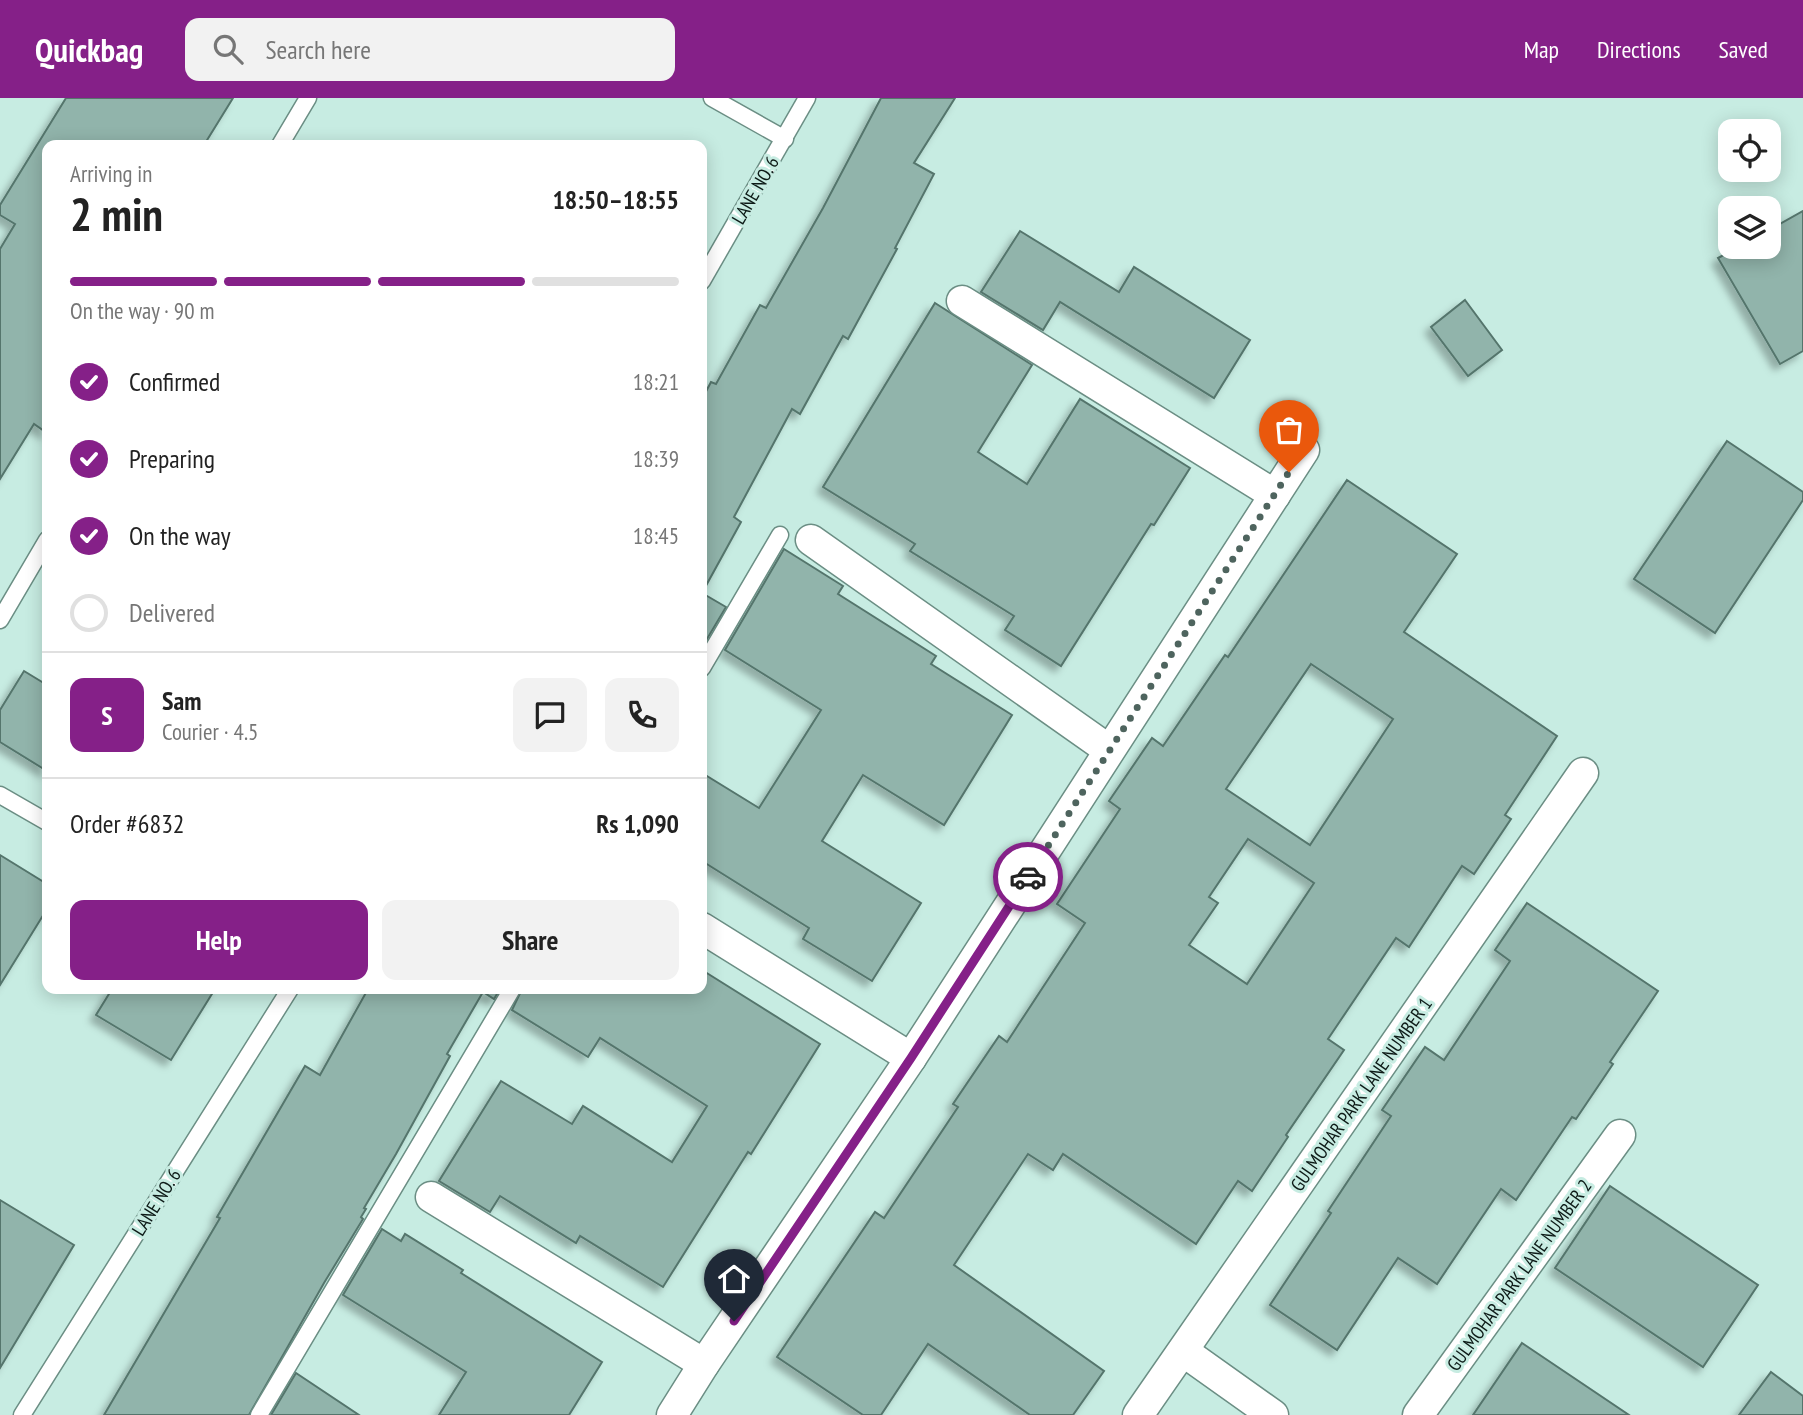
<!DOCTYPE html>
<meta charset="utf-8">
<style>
:root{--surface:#fff;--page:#f2f2f2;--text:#222;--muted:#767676;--line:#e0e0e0;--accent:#852088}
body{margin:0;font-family:"PT Sans Narrow",sans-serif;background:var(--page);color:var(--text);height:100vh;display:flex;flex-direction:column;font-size:26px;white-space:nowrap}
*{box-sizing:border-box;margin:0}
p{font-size:23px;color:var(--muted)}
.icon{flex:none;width:38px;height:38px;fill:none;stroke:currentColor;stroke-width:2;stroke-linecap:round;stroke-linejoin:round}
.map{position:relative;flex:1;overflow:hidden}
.details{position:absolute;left:42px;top:42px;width:665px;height:854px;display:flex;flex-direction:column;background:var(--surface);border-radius:14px;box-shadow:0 4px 18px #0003}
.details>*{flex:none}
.fabs{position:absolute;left:1718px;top:21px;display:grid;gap:14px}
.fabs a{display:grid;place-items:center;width:63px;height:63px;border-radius:14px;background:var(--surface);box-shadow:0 4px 18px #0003;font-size:35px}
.pin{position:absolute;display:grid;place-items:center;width:60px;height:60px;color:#fff;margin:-72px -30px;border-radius:50% 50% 50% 0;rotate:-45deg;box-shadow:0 0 7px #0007}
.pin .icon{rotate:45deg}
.courier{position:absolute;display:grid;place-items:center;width:70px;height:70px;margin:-35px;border:5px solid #852088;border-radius:50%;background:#fff;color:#222;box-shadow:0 2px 9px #0007}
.overview em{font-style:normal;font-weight:700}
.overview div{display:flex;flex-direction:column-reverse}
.overview{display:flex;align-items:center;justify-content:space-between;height:119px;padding:0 28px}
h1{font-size:46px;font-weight:700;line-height:52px}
.bar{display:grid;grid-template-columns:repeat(4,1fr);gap:10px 7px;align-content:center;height:84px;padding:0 28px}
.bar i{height:9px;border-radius:5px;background:var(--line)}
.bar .current{background:var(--accent)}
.bar p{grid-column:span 4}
.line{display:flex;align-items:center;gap:18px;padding:0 28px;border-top:2px solid var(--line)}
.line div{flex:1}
.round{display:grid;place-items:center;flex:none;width:74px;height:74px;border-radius:14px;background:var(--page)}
ol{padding:0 28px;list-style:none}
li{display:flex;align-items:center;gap:21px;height:77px}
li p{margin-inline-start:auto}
li .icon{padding:7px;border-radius:50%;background:var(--accent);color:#fff;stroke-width:4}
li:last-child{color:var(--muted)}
li i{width:38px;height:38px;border:4px solid var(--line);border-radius:50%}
.button{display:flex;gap:14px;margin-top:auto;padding:14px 28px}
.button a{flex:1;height:80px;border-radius:14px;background:var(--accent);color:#fff;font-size:28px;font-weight:700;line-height:80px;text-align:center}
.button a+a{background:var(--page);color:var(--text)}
header{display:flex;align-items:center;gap:42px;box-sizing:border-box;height:98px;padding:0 35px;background:var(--accent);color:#fff}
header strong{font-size:33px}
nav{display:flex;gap:38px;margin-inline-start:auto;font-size:24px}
.search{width:490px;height:63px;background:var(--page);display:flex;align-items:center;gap:18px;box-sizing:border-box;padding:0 24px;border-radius:14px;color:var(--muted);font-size:26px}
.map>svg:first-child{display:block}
</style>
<header>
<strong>Quickbag</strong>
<div class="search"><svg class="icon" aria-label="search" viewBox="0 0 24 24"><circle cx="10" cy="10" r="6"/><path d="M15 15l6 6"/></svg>Search here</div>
<nav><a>Map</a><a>Directions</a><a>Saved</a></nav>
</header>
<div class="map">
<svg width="1803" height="1317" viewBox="0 0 1803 1317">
<defs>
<filter id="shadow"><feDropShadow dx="-6" dy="6" stdDeviation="3.5" flood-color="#0004"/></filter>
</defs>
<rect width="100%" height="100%" fill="#c7ece2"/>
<!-- building -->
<g fill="#91b4ab" stroke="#54756c" stroke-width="2" fill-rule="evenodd" filter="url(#shadow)">
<path d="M66,0H233L204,47H47V335L34,326L0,381V151L15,126L0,117V107Z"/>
<path d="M881,0H955L914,65L934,76L895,150L897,151L848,241L843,238L800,316L792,311L734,419L741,424L702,495L726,509L707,541L702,538V301L711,284L716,286L760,207L766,210L823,110Z"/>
<path d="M1803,113V253L1780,266L1718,160L1739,149H1769V132Z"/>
<path d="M1020,133L1119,194L1134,169L1250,242L1214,300L1060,204L1043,232L981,194Z"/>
<path d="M1465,202L1502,252L1468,278L1431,229Z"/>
<path d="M935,205L1032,267L978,354L1027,386L1080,301L1190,370L1154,427L1151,426L1061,568L1005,532L1014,518L910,453L915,446L823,389Z"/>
<path d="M1727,343L1803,394V402L1715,535L1634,481Z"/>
<path d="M1347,382L1457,456L1404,534L1557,638L1505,717L1511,721L1474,776L1462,768L1409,849L1396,840L1328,941L1344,952L1286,1037L1288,1039L1252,1093L1238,1083L1196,1146L1063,1056L1053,1072L1028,1056L954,1167L1104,1273L1073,1317H1030L928,1246L881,1317H863L777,1259L875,1114L884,1120L958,1009L953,1006L999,938L1007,944L1085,825L1057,806L1120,711L1109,703L1152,640L1163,648L1225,557L1228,559ZM1311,566L1393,621L1310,747L1226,691ZM1248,741L1314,785L1247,886L1189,847L1218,805L1209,799Z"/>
<path d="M784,451L843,488L838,496L936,558L931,566L1012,617L944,727L863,677L822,743L921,805L872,883L803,841L809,830L702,763V675L759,710L821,612L725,552Z"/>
<path d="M24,573L47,587V673L0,644V612Z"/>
<path d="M0,757L47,786V811L0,887Z"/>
<path d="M1527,805L1658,893L1610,964L1613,966L1576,1021L1572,1019L1516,1102L1501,1091L1437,1186L1398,1160L1337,1252L1270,1207L1331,1115L1328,1113L1391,1018L1382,1012L1425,949L1444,962L1510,863L1495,852Z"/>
<path d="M702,872L820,946L751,1056L748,1054L663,1189L580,1138L576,1145L500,1098L490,1114L439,1083L501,983L572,1026L583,1008L672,1064L707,1008L600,940L588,959L512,912L522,891H702Z"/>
<path d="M112,891H215L171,962L96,917Z"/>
<path d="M368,891H500L494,901L483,894L447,956L450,958L396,1056L364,1110L366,1111L361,1119L363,1121L324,1185L249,1317H104L220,1120L217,1119L305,968L320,977Z"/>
<path d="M1610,1088L1758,1187L1703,1269L1555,1170Z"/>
<path d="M0,1102L74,1147L0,1270Z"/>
<path d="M382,1131L401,1143L405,1136L463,1172L461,1175L602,1264L569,1317H439L466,1274L343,1197Z"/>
<path d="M1522,1245L1629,1317H1473Z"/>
<path d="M1771,1274L1803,1298V1317H1739Z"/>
<path d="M296,1275L359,1317H271Z"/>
</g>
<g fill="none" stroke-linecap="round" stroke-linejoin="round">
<!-- lane casing -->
<g stroke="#6b8e84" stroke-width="19">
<g id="lane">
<path d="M712,0L785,41"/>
<path d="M280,47L308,0"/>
<path d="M702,183L807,0"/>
<path d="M0,522L47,442"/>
<path d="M702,570L780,437"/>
<path d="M0,697L47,724"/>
<path d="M22,1317L290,891"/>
<path d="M259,1317L512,891"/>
</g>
</g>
<!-- street casing -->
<g stroke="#6b8e84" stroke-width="33">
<g id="street">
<path d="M962,203L1275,397"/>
<path d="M811,442L1109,652"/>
<path d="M702,830L911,960"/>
<path d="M431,1099L704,1266"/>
<path d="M1183,1253L1273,1317"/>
<path d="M672,1317L704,1266L911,960L1304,352"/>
<path d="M1138,1317L1583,675"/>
<path d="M1418,1317L1620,1037"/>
</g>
</g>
<!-- lane -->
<use href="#lane" stroke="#fff" stroke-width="16"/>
<!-- street -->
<use href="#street" stroke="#fff" stroke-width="30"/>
</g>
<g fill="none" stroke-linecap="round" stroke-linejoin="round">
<!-- done -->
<path stroke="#4e645e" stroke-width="7" stroke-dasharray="0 12.6" d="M1028,779L1289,374"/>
<!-- route -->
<path stroke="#852088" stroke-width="9" d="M734,1223L911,960L1028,779"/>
</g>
<g text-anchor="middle" stroke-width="6" stroke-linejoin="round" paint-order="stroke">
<!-- street labels -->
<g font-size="19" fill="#0d1a17" stroke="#c7ece2">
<text transform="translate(755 92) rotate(-60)" y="7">LANE NO. 6</text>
<text transform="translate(1361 996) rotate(-55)" y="7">GULMOHAR PARK LANE NUMBER 1</text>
<text transform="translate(156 1104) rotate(-58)" y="7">LANE NO. 6</text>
<text transform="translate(1519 1177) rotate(-54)" y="7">GULMOHAR PARK LANE NUMBER 2</text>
</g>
</g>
</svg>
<div class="fabs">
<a><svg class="icon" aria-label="locate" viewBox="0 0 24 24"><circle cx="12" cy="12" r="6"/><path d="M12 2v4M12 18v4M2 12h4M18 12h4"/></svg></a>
<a><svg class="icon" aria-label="layers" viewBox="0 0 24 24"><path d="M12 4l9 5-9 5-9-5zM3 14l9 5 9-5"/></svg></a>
</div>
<div class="pin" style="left:1289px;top:374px;background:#ea580c"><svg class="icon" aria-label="bag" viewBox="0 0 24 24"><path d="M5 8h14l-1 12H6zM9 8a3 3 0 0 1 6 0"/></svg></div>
<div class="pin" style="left:734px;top:1223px;background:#1f2937"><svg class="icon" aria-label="home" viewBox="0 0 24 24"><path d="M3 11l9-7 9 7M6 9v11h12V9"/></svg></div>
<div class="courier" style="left:1028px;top:779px"><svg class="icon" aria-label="car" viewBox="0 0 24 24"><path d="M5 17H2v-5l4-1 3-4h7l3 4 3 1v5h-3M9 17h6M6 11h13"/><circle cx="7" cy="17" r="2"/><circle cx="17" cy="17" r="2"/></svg></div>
<section class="details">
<div class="overview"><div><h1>2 min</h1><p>Arriving in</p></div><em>18:50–18:55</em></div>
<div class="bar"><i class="current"></i><i class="current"></i><i class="current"></i><i></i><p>On the way · 90 m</p></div>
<ol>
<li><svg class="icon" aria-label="check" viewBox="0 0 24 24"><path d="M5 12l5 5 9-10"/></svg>Confirmed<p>18:21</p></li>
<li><svg class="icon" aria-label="check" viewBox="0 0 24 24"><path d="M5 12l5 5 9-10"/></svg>Preparing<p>18:39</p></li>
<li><svg class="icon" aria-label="check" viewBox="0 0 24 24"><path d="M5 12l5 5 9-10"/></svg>On the way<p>18:45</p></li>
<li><i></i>Delivered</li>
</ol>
<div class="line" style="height:126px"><b class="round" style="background:var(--accent);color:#fff">S</b><div><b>Sam</b><p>Courier · 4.5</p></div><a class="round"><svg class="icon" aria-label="chat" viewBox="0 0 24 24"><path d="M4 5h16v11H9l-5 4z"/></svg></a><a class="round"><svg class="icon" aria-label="phone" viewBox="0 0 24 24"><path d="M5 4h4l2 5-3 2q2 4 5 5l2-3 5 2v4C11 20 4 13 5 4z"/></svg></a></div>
<div class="line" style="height:91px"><div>Order #6832</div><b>Rs 1,090</b></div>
<div class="button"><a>Help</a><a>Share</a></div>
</section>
</div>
